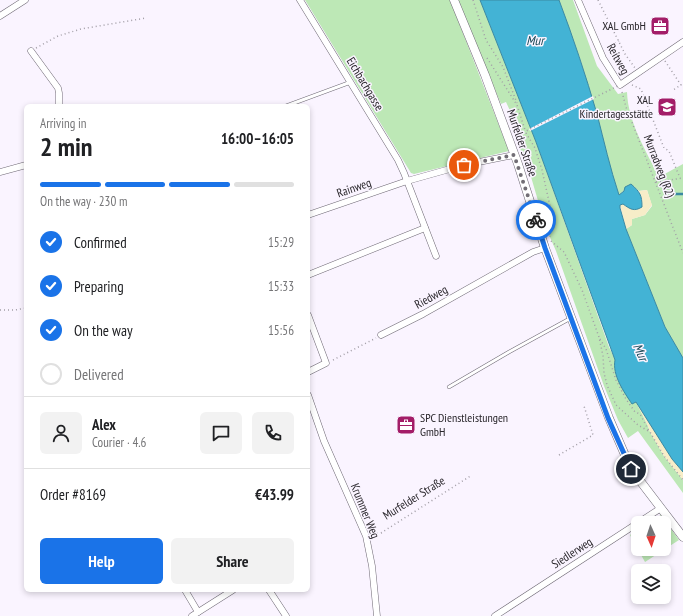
<!DOCTYPE html>
<meta charset="utf-8">
<style>
:root{--surface:#fff;--page:#f2f2f2;--text:#202124;--muted:#757577;--line:#e0e0e0;--accent:#1a73e8}
body{margin:0;font-family:"PT Sans Narrow",sans-serif;background:var(--page);color:var(--text);height:100vh;display:flex;flex-direction:column;font-size:15px;white-space:nowrap}
*{box-sizing:border-box;margin:0}
p{font-size:13px;color:var(--muted)}
.icon{flex:none;width:22px;height:22px;fill:none;stroke:currentColor;stroke-width:2;stroke-linecap:round;stroke-linejoin:round}
.map{position:relative;flex:1;overflow:hidden}
.panel{position:absolute;left:24px;top:104px;width:286px;height:488px;display:flex;flex-direction:column;background:var(--surface);border-radius:6px;box-shadow:0 2px 6px #0003}
.panel>*{flex:none}
.needle{width:26px;rotate:177deg}
.tools{position:absolute;left:631px;top:516px;display:grid;gap:8px}
.tools a{display:grid;place-items:center;width:40px;height:40px;border-radius:6px;background:var(--surface);box-shadow:0 2px 6px #0003;font-size:20px}
.pin{position:absolute;display:grid;place-items:center;width:34px;height:34px;color:#fff;margin:-17px;border:2px solid #fff;border-radius:50%;box-shadow:0 1px 4px #0007}
.courier{position:absolute;display:grid;place-items:center;width:40px;height:40px;margin:-20px;border:3px solid #1a73e8;border-radius:50%;background:#fff;color:#222;box-shadow:0 1px 5px #0007}
.summary em{font-style:normal;font-weight:700}
.summary div{display:flex;flex-direction:column-reverse}
.summary{display:flex;align-items:center;justify-content:space-between;height:68px;padding:0 16px}
h1{font-size:26px;font-weight:700;line-height:30px}
.bar{display:grid;grid-template-columns:repeat(4,1fr);gap:6px 4px;align-content:center;height:48px;padding:0 16px}
.bar i{height:5px;border-radius:3px;background:var(--line)}
.bar .current{background:var(--accent)}
.bar p{grid-column:span 4}
.line{display:flex;align-items:center;gap:10px;padding:0 16px;border-top:1px solid var(--line)}
.line div{flex:1}
.round{display:grid;place-items:center;flex:none;width:42px;height:42px;border-radius:6px;background:var(--page)}
ol{padding:0 16px;list-style:none}
li{display:flex;align-items:center;gap:12px;height:44px}
li p{margin-inline-start:auto}
li .icon{padding:4px;border-radius:50%;background:var(--accent);color:#fff;stroke-width:4}
li:last-child{color:var(--muted)}
li i{width:22px;height:22px;border:2px solid var(--line);border-radius:50%}
.primary-button{display:flex;gap:8px;margin-top:auto;padding:8px 16px}
.primary-button a{flex:1;height:46px;border-radius:6px;background:var(--accent);color:#fff;font-size:16px;font-weight:700;line-height:46px;text-align:center}
.primary-button a+a{background:var(--page);color:var(--text)}
.map>svg:first-child{display:block}
</style>
<div class="map">
<svg width="683" height="616" viewBox="0 0 683 616">
<rect width="100%" height="100%" fill="#faf4ff"/>
<!-- green -->
<g fill="#bde8b6">
<path d="M305,0H450L509,151L414,174L411,173Z"/>
<path d="M457,0H480L536,142L609,347L648,426L650,432L664,456L683,480V493L638,431L628,438L618,420L604,386L556,251L546,228L529,170L522,155L518,139L520,133L506,102L501,104Z"/>
<path d="M559,0H573L597,66L618,94L627,92C628,122 646,151 659,177L683,164V358L665,327L626,229L632,225V219L645,215L652,206L647,190L639,191L631,184L619,195L607,158L597,115L581,62Z"/>
<path d="M661,515L679,540L645,562L630,535L638,529V549H664V523H648Z"/>
</g>
<!-- sand -->
<g fill="#f7edc8">
<path d="M647,190L652,205L645,215L632,219V225L626,229L620,205L623,204C630,209 634,212 642,207V201L639,191Z"/>
<path d="M636,402L672,459L683,472V480L664,456L650,432L648,426Z"/>
</g>
<!-- water -->
<path fill="#43b3d5" stroke="#3b89a2" d="M480,0H559C573,37 586,76 597,114C604,141 610,168 619,195L624,191L625,187L631,184C640,192 642,195 642,207C634,212 630,209 623,204L620,205V208L626,229L665,327L683,358V472L672,459L636,402L632,404C624,392 612,375 615,360L536,142Z"/>
<!-- pier -->
<path fill="#faf4ff" d="M593,96L594,99L530,131L529,129Z"/>
<g fill="none" stroke-linecap="round" stroke-linejoin="round">
<!-- stream -->
<path stroke="#3b89a2" stroke-width="2.5" d="M671,194H683"/>
<!-- service casing -->
<g stroke="#6f6975" stroke-width="4">
<g id="service">
<path d="M286,106L351,82"/>
<path d="M449,387L509,352L571,318"/>
</g>
</g>
<!-- minor casing -->
<g stroke="#6f6975" stroke-width="7">
<g id="minor">
<path d="M300,0L398,160L404,173L436,256"/>
<path d="M578,0L603,58L620,85L683,42"/>
<path d="M0,16L25,0"/>
<path d="M31,51L58,88L59,93V106"/>
<path d="M0,172L26,165"/>
<path d="M308,215L407,181L464,165L514,155"/>
<path d="M308,275L425,228"/>
<path d="M308,315L326,363L308,372"/>
<path d="M381,335L423,314L533,252L545,248"/>
<path d="M308,395L324,441L366,536L372,566L377,616"/>
<path d="M185,590L198,612"/>
<path d="M269,590L286,616"/>
<path d="M192,616L233,590"/>
<path d="M495,616L661,508"/>
</g>
</g>
<!-- tertiary casing -->
<g stroke="#6f6975" stroke-width="9">
<path id="tertiary" d="M454,0L485,75L518,164L545,248L609,418L631,469L683,537"/>
</g>
<!-- path -->
<g stroke="#a29ea6" stroke-width="1.5" stroke-dasharray="1 3" stroke-linecap="butt">
<path d="M473,0L486,40L503,67L517,103"/>
<path d="M598,0L625,54L635,68"/>
<path d="M608,47L619,41"/>
<path d="M36,48L58,36L81,29L146,18"/>
<path d="M487,58L517,105L525,130"/>
<path d="M665,61L681,85L673,90"/>
<path d="M632,85L641,89L664,148L669,151L680,178"/>
<path d="M622,92L626,107L683,253"/>
<path d="M526,133L535,148L542,170L550,206V237"/>
<path d="M656,182L683,178"/>
<path d="M551,241L564,252L582,290L599,337L603,356L604,373L607,385L616,405L638,425L650,432L664,456L683,480"/>
<path d="M0,310H15L26,308"/>
<path d="M600,339L606,349L616,380L626,399L635,412L640,414L649,431"/>
<path d="M333,360L376,338"/>
<path d="M559,455L593,435L584,406"/>
<path d="M373,534L381,533L472,475"/>
</g>
<!-- service -->
<use href="#service" stroke="#fff" stroke-width="3"/>
<!-- minor -->
<use href="#minor" stroke="#fff" stroke-width="6"/>
<!-- tertiary -->
<use href="#tertiary" stroke="#fff" stroke-width="8"/>
<!-- path-bridge -->
<path stroke="#a29ea6" stroke-width="1.5" stroke-dasharray="1 3" stroke-linecap="butt" d="M516,136L620,85"/>
</g>
<g fill="none" stroke-linecap="round" stroke-linejoin="round">
<!-- done -->
<path stroke="#726e75" stroke-width="4" stroke-dasharray="0 7.2" d="M464,165L514,155L536,220"/>
<!-- route -->
<path stroke="#1a73e8" stroke-width="5" d="M536,220L545,248L608,418L631,469"/>
</g>
<!-- icons -->
<defs>
<g id="office-square" transform="scale(1)"><rect x="-9" y="-9" width="18" height="18" rx="4" fill="#a31d68" stroke="#faf4ff"/><path d="M-6-3h4V-5.5h4V-3h4V5H-6ZM-1-4.5V-3h2v-1.5ZM-6 0V1H6V0Z" fill="#fff"/></g>
<g id="school-square" transform="scale(1)"><rect x="-9" y="-9" width="18" height="18" rx="4" fill="#a31d68" stroke="#faf4ff"/><path d="M0-5L7-2L0 1L-7-2ZM-4 1L0 2.5L4 1V4Q0 6-4 4Z" fill="#fff"/></g>
</defs>
<g fill-rule="evenodd">
<use href="#office-square" x="660" y="26"/>
<use href="#school-square" x="667" y="107"/>
<use href="#office-square" x="406" y="425"/>
</g>
<g text-anchor="middle" stroke-width="3" stroke-linejoin="round" paint-order="stroke">
<!-- poi labels -->
<g font-size="12" fill="#29262b" stroke="#faf4ff" text-anchor="end">
<text x="646" y="30">XAL GmbH</text>
<text x="653" y="104">XAL<tspan x="653" dy="14">Kindertagesstätte</tspan></text>
<text x="420" y="422" text-anchor="start">SPC Dienstleistungen<tspan x="420" dy="14">GmbH</tspan></text>
</g>
<!-- street labels -->
<g font-size="12" fill="#29262b" stroke="#faf4ff">
<text transform="translate(618 59) rotate(61)" y="4">Reitweg</text>
<text transform="translate(365 84) rotate(59)" y="4">Eichbachgasse</text>
<text transform="translate(522 143) rotate(71)" y="4">Murfelder Straße</text>
<text transform="translate(659 166) rotate(69)" y="4">Murradweg (R2)</text>
<text transform="translate(354 188) rotate(-19)" y="4">Rainweg</text>
<text transform="translate(431 297) rotate(-29)" y="4">Riedweg</text>
<text transform="translate(414 498) rotate(-32)" y="4">Murfelder Straße</text>
<text transform="translate(365 511) rotate(68)" y="4">Krummer Weg</text>
<text transform="translate(572 553) rotate(-33)" y="4">Siedlerweg</text>
</g>
<!-- water labels -->
<g font-size="13" font-style="italic" fill="#184856" stroke="#faf4ff">
<text x="535" y="45">Mur</text>
<text transform="translate(641 352) rotate(66)" y="5">Mur</text>
</g>
</g>
</svg>
<div class="tools">
<a><svg class="needle" viewBox="-14 -14 28 28"><path d="M0-13l5 13h-10z" fill="#e53935"/><path d="M0 13l5-13h-10z" fill="#757577"/></svg></a>
<a><svg class="icon" aria-label="layers" viewBox="0 0 24 24"><path d="M12 4l9 5-9 5-9-5zM3 14l9 5 9-5"/></svg></a>
</div>
<div class="pin" style="left:464px;top:165px;background:#ea580c"><svg class="icon" aria-label="bag" viewBox="0 0 24 24"><path d="M5 8h14l-1 12H6zM9 8a3 3 0 0 1 6 0"/></svg></div>
<div class="pin" style="left:631px;top:469px;background:#1f2937"><svg class="icon" aria-label="home" viewBox="0 0 24 24"><path d="M3 11l9-7 9 7M6 9v11h12V9"/></svg></div>
<div class="courier" style="left:536px;top:220px"><svg class="icon" aria-label="bike" viewBox="0 0 24 24"><circle cx="6" cy="16" r="4"/><circle cx="18" cy="16" r="4"/><path d="M6 16l4-8h5l3 8M10 8l3 8H6M13 5h3"/></svg></div>
<section class="panel">
<div class="summary"><div><h1>2 min</h1><p>Arriving in</p></div><em>16:00–16:05</em></div>
<div class="bar"><i class="current"></i><i class="current"></i><i class="current"></i><i></i><p>On the way · 230 m</p></div>
<ol>
<li><svg class="icon" aria-label="check" viewBox="0 0 24 24"><path d="M5 12l5 5 9-10"/></svg>Confirmed<p>15:29</p></li>
<li><svg class="icon" aria-label="check" viewBox="0 0 24 24"><path d="M5 12l5 5 9-10"/></svg>Preparing<p>15:33</p></li>
<li><svg class="icon" aria-label="check" viewBox="0 0 24 24"><path d="M5 12l5 5 9-10"/></svg>On the way<p>15:56</p></li>
<li><i></i>Delivered</li>
</ol>
<div class="line" style="height:72px"><a class="round"><svg class="icon" aria-label="person" viewBox="0 0 24 24"><circle cx="12" cy="8" r="4"/><path d="M4 21q1-7 8-7t8 7"/></svg></a><div><b>Alex</b><p>Courier · 4.6</p></div><a class="round"><svg class="icon" aria-label="chat" viewBox="0 0 24 24"><path d="M4 5h16v11H9l-5 4z"/></svg></a><a class="round"><svg class="icon" aria-label="phone" viewBox="0 0 24 24"><path d="M5 4h4l2 5-3 2q2 4 5 5l2-3 5 2v4C11 20 4 13 5 4z"/></svg></a></div>
<div class="line" style="height:52px"><div>Order #8169</div><b>€43.99</b></div>
<div class="primary-button"><a>Help</a><a>Share</a></div>
</section>
</div>
